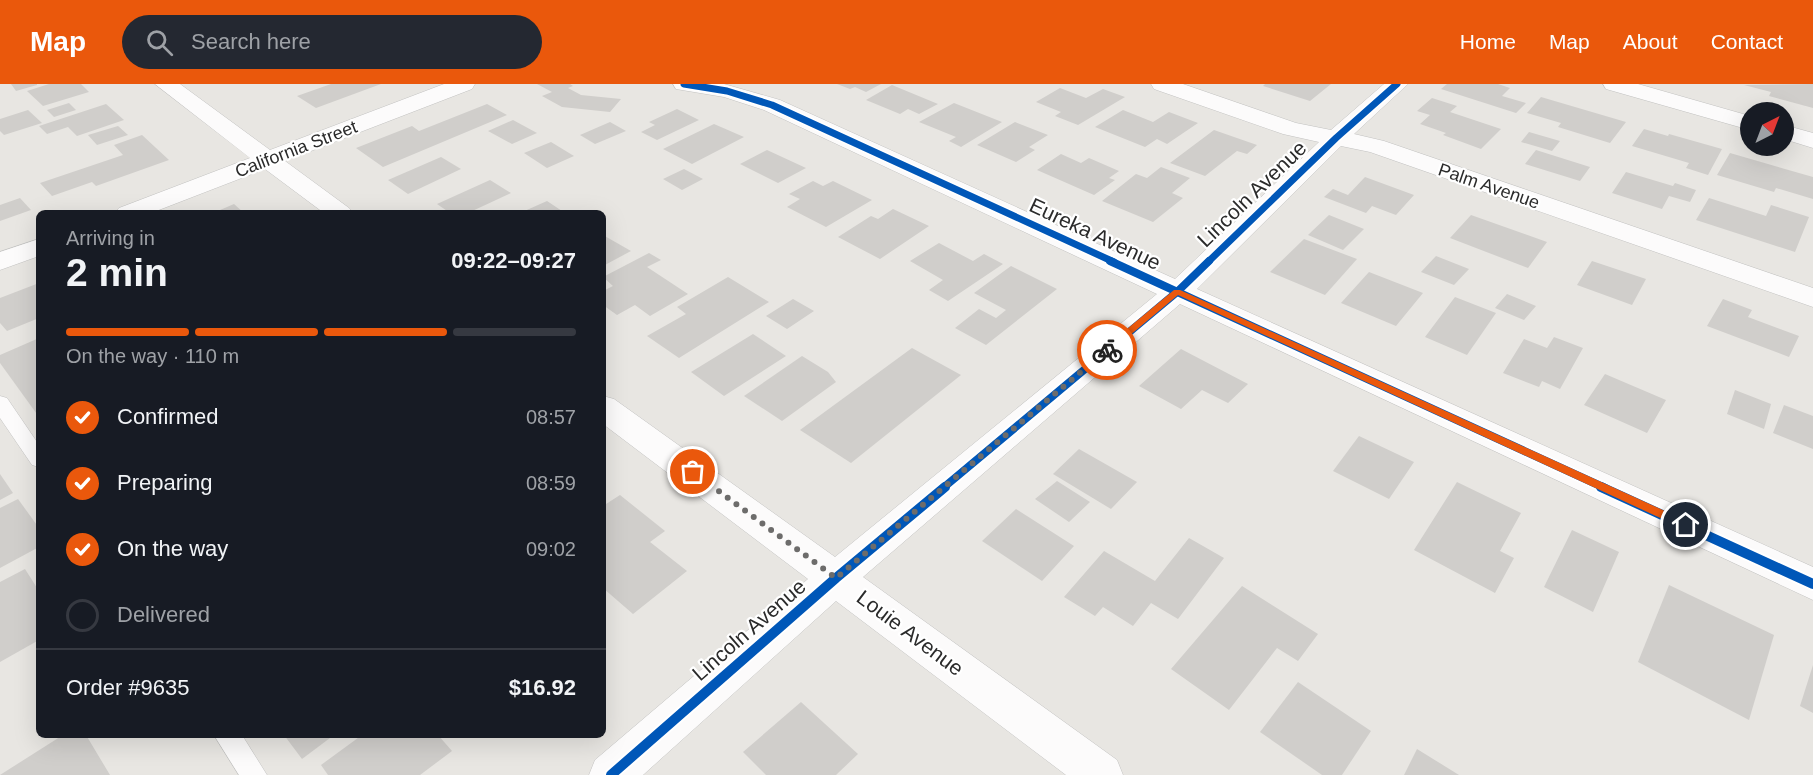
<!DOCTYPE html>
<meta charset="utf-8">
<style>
:root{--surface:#171b24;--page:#242831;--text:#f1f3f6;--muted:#9ea1a6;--line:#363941;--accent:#ea580c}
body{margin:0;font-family:Arial,sans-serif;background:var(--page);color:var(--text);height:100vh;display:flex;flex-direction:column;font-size:22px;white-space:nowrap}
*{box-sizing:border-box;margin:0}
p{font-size:20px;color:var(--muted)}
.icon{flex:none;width:33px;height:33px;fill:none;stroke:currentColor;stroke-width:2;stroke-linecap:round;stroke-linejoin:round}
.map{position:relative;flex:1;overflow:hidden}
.panel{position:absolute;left:36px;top:126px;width:570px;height:528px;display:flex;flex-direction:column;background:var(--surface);border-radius:9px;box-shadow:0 6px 24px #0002}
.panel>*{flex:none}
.needle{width:39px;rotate:42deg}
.controls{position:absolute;left:1740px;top:18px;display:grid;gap:12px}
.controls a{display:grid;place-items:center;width:54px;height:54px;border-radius:50%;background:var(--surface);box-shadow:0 6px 24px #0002;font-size:30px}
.pin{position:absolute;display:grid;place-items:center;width:51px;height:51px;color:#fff;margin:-26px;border:3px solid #fff;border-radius:50%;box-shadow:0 2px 6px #0007}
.courier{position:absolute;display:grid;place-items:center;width:60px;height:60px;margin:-30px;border:4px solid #ea580c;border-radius:50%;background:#fff;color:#222;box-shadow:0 2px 8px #0007}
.head em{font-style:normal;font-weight:700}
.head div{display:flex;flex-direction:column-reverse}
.head{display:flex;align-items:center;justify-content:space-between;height:102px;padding:0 30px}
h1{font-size:39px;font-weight:700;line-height:45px}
.bar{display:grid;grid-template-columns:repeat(4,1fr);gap:9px 6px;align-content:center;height:72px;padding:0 30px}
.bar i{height:8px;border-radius:4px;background:var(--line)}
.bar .on{background:var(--accent)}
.bar p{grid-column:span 4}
.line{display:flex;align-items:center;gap:15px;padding:0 30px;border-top:2px solid var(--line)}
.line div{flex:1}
ol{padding:0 30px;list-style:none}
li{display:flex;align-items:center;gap:18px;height:66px}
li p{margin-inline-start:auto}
li .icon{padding:6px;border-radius:50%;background:var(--accent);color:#fff;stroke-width:4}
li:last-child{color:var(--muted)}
li i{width:33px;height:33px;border:3px solid var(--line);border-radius:50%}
header{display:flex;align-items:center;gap:36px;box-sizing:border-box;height:84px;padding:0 30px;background:var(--accent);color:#fff}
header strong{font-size:28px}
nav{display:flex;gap:33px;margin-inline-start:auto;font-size:21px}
.search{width:420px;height:54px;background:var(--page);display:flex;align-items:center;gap:15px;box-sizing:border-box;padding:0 21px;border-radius:33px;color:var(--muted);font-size:22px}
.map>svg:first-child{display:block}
</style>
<header>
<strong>Map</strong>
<div class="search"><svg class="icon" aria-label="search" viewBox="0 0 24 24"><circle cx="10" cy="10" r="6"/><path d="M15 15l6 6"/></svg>Search here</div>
<nav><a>Home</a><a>Map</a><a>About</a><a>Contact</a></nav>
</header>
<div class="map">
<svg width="1813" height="691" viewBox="0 0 1813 691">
<rect width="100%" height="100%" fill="#e8e6e2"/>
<!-- building -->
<g fill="#d0cecb">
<path d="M11,0H37V1L16,7Z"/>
<path d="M49,0H81L89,8L43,22L27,7Z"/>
<path d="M331,0H381L316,24L297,12Z"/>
<path d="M537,0H570L573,2L568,4L581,11L621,15L610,28L562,23L542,12L552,8Z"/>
<path d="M837,0H881L866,8L855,3L850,5Z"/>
<path d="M1265,0H1331L1310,17L1263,2Z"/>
<path d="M1447,0H1498L1510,4L1502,12L1526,19L1516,29L1441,5Z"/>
<path d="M1813,0V24L1769,12L1771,8L1744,1Z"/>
<path d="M892,1L938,20L919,30L908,25L900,30L866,16Z"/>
<path d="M1060,4L1086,14L1103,5L1125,13L1078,41L1055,32L1061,28L1036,18Z"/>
<path d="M1541,13L1626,38L1610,59L1558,43L1561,39L1527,29Z"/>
<path d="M1432,14L1457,22L1450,28L1501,45L1481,65L1443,51L1446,49L1420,40L1430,31L1417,27Z"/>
<path d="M69,19L76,26L54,33L47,26Z"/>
<path d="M954,19L1002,38L961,63L949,57L956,53L919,38Z"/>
<path d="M106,20L124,36L77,52L68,43L47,50L39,42Z"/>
<path d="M487,20L507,31L383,83L356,64L412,42L419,47Z"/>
<path d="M677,25L699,36L657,56L641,48L655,41L649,38Z"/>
<path d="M28,26L42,39L4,51L0,47V35Z"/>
<path d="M1123,26L1153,38L1169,28L1198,39L1167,60L1157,55L1145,63L1095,43Z"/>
<path d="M513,36L537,49L512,60L488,47Z"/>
<path d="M610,38L626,47L595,60L580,51Z"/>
<path d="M1015,38L1048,51L1029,63L1035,66L1016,78L977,61Z"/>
<path d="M714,40L744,53L692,80L663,65Z"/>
<path d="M118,42L128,51L97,61L88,51Z"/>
<path d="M1644,45L1668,52L1669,50L1722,65L1708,91L1686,84L1689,79L1632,62Z"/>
<path d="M1214,46L1257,61L1247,70L1237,67L1205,92L1170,79Z"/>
<path d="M1529,48L1560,57L1552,67L1521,58Z"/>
<path d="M142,51L169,76L96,102L92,98L52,112L40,99L123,71L114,61Z"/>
<path d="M551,58L574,72L547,84L524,69Z"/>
<path d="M767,66L806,84L778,99L740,80Z"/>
<path d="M1536,66L1590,83L1580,97L1525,80Z"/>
<path d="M1730,69L1813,93V115L1776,104L1774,108L1717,91Z"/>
<path d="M1061,70L1081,79L1089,74L1119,87L1109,94L1115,96L1094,111L1037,86Z"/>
<path d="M441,73L461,85L408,110L388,96Z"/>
<path d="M1161,83L1190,94L1172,109L1183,114L1153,138L1102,117L1136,90L1147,94Z"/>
<path d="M684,85L703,95L682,106L663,95Z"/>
<path d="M1626,88L1673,102L1675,99L1696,106L1690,118L1669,112L1662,125L1612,109Z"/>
<path d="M1365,93L1414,111L1396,131L1372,122L1366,129L1324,113L1333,105L1348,111Z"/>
<path d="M490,96L511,109L468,129H450L437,120Z"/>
<path d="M813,97L823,102L833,97L872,116L826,143L787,123L800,115L789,110Z"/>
<path d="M20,114L31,126L0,137V121Z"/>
<path d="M1709,114L1766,132L1771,121L1809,133L1795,168L1696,136Z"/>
<path d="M547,117L565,129H520Z"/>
<path d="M234,120L244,129H213Z"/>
<path d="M893,125L929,142L880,175L838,153L871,132L878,135Z"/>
<path d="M1329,131L1364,145L1343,166L1308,151Z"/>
<path d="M1471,131L1547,158L1528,184L1450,154Z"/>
<path d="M603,151L631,167L603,182Z"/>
<path d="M1304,155L1357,175L1325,211L1270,188Z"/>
<path d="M939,159L973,177L984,170L1003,180L948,217L929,206L943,196L910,177Z"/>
<path d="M649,169L661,176L647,183L688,210L650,232L635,221L617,231L603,221V207L613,202L603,193Z"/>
<path d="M1436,172L1469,185L1454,201L1421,188Z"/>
<path d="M1592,177L1646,195L1632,221L1577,201Z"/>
<path d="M1011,182L1057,205L986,261L955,244L979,225L996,234L1006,226L974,209Z"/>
<path d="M1369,188L1423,209L1396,242L1341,219Z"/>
<path d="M728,193L769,218L679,274L647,252L686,230L677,223Z"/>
<path d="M39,199V234L7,247L0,239V214Z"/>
<path d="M1507,210L1536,222L1524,236L1495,224Z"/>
<path d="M1455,213L1496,229L1467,271L1425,253Z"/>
<path d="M793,215L814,227L787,245L766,232Z"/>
<path d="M1723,215L1752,226L1748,233L1799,252L1789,273L1707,242Z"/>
<path d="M753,250L786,272L724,312L691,288Z"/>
<path d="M1554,253L1583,264L1560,305L1542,297L1539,303L1503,289L1524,255L1547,264Z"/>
<path d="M39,254V333L0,279V271Z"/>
<path d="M912,264L961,291L851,379L800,346Z"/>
<path d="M1181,265L1248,300L1228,319L1202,306L1181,325L1139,302Z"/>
<path d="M802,272L828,288L836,298L782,337L744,312Z"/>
<path d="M1605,290L1666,316L1647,349L1584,321Z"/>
<path d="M1735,306L1771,320L1764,345L1727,330Z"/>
<path d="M1784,321L1813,332V365L1773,349Z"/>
<path d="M1359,352L1414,378L1389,415L1333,387Z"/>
<path d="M1079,365L1137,398L1111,425L1053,390Z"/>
<path d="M0,390L13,409L0,416Z"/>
<path d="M1057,397L1090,418L1069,438L1035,415Z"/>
<path d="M1457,398L1521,429L1500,467L1514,474L1495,509L1414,466Z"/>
<path d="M620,411L665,447L650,458L687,487L633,530L603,504V422Z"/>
<path d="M18,415L39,444V463L0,484V424Z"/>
<path d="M1016,425L1074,462L1042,497L982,457Z"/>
<path d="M1572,446L1619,468L1593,528L1544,503Z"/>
<path d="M1189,454L1224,474L1178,535L1151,519L1133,542L1103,523L1095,532L1064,513L1104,467L1155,497Z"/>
<path d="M25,485L39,507V556L0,578V498Z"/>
<path d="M1669,501L1774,551L1749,636L1638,578Z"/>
<path d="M1242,502L1318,550L1298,577L1277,564L1229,626L1171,585Z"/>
<path d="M1813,581V629L1800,622Z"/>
<path d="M1298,598L1371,647L1342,691H1322L1260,648Z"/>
<path d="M801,618L858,670L836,691H766L743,668Z"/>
<path d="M63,651H86L110,691H0Z"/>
<path d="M284,651H334L302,675Z"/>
<path d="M362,651H438L452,667L420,691H328L321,681Z"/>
<path d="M1417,665L1459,691H1404Z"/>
</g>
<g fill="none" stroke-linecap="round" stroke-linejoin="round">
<!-- lane casing -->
<g stroke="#c2c2c1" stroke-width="1">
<g id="lane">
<path d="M0,312L7,314L39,361V383L32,381L0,334Z"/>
<path d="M214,651H242L267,691H239Z"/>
</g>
</g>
<!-- street casing -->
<g stroke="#c2c2c1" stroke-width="1">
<g id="street">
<path d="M155,0H180L270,66L444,0H475L472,5L285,77L349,124L353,129H324L265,85L151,129H115L119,124L250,74Z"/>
<path d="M673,0H724L780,16L1175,195L1319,58L1283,50L1154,5L1151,0H1183L1296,39L1331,46L1384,0H1408L1354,50L1384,57L1813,204V223L1370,68L1341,62L1197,205L1813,483V516L1180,220L863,493L1117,676L1123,691H1066L836,517L643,691H589L595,676L808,495L603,340V312L614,315L835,473L1157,210L764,26L724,13L676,5Z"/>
<path d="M39,155V172L0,186V168Z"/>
</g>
</g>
<!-- secondary casing -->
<g stroke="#c2c2c1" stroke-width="1">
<g id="secondary">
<path d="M1603,0H1638L1750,32V46L1606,5Z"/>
<path d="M1784,41L1813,49V64L1784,55Z"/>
</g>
</g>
<!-- lane -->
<use href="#lane" fill="#fcfbfb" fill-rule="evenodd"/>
<!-- street -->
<use href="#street" fill="#fcfbfb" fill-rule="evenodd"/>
<!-- secondary -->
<use href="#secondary" fill="#fcfbfb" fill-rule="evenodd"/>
<!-- cycleway-far2 casing -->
<g stroke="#fff" stroke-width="10">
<g id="cycleway-far2">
<path d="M684,0L727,7L772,21L1114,178"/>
<path d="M1208,178L1336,54L1397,0"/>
</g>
</g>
<!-- cycleway-far1 casing -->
<g stroke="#fff" stroke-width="12">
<g id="cycleway-far1">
<path d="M1110,177L1605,404"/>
<path d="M943,404L1177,208L1209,177"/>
</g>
</g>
<!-- cycleway casing -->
<g stroke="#fff" stroke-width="14">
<g id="cycleway">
<path d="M1601,403L1813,500"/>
<path d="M611,691L836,494L945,403"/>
</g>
</g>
<!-- cycleway-far2 -->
<use href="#cycleway-far2" stroke="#0057b8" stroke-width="7"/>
<!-- cycleway-far1 -->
<use href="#cycleway-far1" stroke="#0057b8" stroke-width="8"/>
<!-- cycleway -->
<use href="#cycleway" stroke="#0057b8" stroke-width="10"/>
</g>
<!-- route -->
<path fill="#ea580c" d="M1174,206H1180L1689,438L1691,441L1689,444H1682L1178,211L1110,268H1104V264Z"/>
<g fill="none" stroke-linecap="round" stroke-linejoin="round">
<!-- done -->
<path stroke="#6d6c6b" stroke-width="6" stroke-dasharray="0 10.8" d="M693,388L836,494L1107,266"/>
</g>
<g text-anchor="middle" stroke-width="4.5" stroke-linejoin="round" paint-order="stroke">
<!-- far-street labels -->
<g font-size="18" fill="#2b2b2b" stroke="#fff">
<text transform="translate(296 65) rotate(-21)" y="6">California Street</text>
<text transform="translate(1489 102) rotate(19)" y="6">Palm Avenue</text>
</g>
<!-- street labels -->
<g font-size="21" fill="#2b2b2b" stroke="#fff">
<text transform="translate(1252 110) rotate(-44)" y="7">Lincoln Avenue</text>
<text transform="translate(1095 150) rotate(25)" y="7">Eureka Avenue</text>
<text transform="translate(749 546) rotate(-41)" y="7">Lincoln Avenue</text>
<text transform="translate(910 549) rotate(37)" y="7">Louie Avenue</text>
</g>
</g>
</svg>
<div class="controls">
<a><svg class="needle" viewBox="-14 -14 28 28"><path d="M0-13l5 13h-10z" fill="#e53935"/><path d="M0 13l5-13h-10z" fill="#9ea1a6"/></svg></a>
</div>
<div class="pin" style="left:693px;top:388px;background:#ea580c"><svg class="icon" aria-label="bag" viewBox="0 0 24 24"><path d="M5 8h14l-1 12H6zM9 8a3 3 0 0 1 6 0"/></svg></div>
<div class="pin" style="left:1686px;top:441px;background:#1f2937"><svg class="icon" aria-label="home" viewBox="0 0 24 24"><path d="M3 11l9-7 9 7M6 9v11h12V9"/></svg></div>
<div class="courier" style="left:1107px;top:266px"><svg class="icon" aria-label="bike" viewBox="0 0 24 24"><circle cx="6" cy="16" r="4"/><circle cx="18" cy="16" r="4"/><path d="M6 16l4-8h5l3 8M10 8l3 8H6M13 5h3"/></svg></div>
<section class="panel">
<div class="head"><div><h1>2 min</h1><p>Arriving in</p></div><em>09:22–09:27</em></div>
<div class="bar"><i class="on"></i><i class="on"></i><i class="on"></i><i></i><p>On the way · 110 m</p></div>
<ol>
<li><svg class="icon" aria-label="check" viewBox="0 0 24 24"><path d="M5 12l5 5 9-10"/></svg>Confirmed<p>08:57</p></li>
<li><svg class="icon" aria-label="check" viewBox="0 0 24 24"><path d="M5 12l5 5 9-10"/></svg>Preparing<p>08:59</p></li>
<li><svg class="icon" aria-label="check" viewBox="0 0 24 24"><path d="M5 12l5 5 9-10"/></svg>On the way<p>09:02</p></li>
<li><i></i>Delivered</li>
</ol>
<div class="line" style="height:78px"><div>Order #9635</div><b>$16.92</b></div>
</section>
</div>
